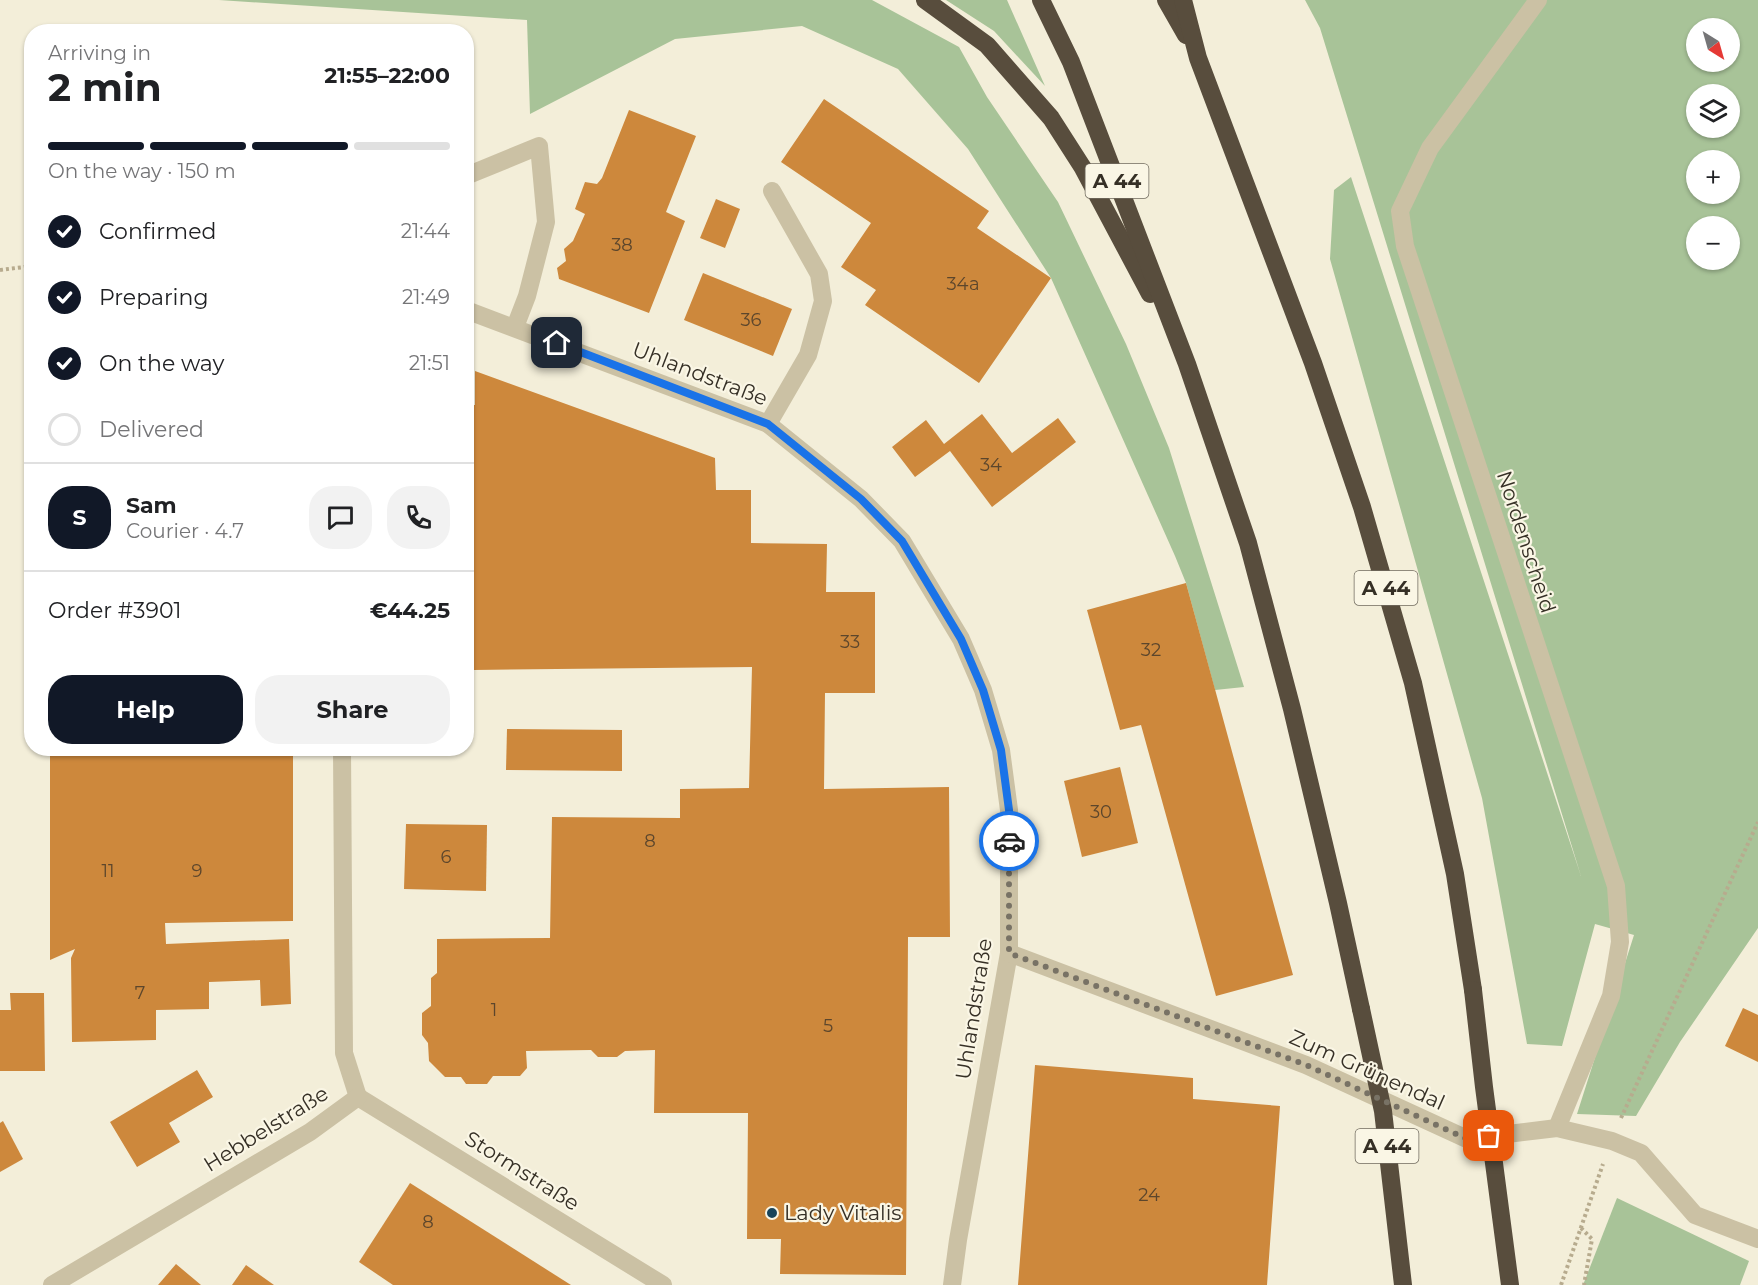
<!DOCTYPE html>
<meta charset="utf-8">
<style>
:root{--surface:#fff;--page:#f2f2f2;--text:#202124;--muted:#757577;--line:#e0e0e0;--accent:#111827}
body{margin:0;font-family:Montserrat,sans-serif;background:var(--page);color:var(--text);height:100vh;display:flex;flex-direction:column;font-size:22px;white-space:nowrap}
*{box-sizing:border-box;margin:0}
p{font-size:20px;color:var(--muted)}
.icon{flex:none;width:33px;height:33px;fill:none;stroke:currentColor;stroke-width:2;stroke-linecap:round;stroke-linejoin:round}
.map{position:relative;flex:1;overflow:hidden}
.sheet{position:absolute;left:24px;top:24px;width:450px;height:732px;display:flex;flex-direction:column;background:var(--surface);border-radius:24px;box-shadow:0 2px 4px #0004}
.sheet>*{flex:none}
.needle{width:39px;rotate:143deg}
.buttons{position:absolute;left:1686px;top:18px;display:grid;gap:12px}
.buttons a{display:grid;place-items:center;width:54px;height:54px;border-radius:50%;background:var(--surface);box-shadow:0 2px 4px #0004;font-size:30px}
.pin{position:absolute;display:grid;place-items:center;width:51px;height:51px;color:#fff;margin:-26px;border-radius:12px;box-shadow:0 3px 9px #0006}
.courier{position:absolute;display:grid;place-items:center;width:60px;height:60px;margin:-30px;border:4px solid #1a73e8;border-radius:50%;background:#fff;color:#222;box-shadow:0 2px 8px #0007}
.head em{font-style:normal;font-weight:700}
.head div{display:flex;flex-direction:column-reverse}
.head{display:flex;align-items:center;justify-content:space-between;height:102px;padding:0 24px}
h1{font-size:39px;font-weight:700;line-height:45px}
.bar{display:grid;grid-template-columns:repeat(4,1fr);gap:9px 6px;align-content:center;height:72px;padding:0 24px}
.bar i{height:8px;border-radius:4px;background:var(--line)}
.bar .on{background:var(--accent)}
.bar p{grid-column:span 4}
.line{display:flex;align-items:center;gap:15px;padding:0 24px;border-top:2px solid var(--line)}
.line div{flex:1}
.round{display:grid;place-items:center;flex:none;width:63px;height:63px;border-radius:24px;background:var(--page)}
ol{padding:0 24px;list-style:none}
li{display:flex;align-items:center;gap:18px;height:66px}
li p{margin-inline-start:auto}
li .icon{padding:6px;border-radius:50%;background:var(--accent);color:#fff;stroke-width:4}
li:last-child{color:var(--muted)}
li i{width:33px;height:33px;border:3px solid var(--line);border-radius:50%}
.action{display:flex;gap:12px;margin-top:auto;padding:12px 24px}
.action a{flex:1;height:69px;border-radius:24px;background:var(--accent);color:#fff;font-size:24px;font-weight:700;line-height:69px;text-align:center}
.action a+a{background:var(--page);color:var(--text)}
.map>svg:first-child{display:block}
</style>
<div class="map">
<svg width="1758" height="1285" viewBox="0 0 1758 1285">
<rect width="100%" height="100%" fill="#f3eed9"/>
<!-- green -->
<g fill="#a8c398" fill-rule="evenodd">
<path d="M219,0H872L959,47L987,97L1058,202L1126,344L1169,448L1244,687L1215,690L1186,583L1175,556L1051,278L968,149L898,69L802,26L675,39L530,114L527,20Z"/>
<path d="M946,0H1007L1045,86L994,31Z"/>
<path d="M1305,0H1758V928L1680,1042L1636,1116L1577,1114L1634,935L1595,924L1562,1046L1527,1044L1482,798L1330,259L1334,190L1351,177L1581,876L1320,28ZM1696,28H1730V62H1696ZM1696,94H1730V128H1696ZM1696,160H1730V194H1696ZM1696,226H1730V260H1696Z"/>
<path d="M1617,1198L1749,1261L1740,1285H1583Z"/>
</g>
<!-- building -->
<g fill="#cd883c">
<path d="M824,99L989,211L977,228L1051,278L979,383L865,305L876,290L841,267L871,223L781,162Z"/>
<path d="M629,110L696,136L666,212L685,221L649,313L559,279L557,268L566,261L564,249L573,241L585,214L575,209L585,182L597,184L602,178Z"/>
<path d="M716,199L740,209L725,248L700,238Z"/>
<path d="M703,273L792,309L773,356L684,320Z"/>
<path d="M475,371L715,458L716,490H751V543L827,544L826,592H875V693H825L824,789L949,787L950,937H908L906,1275L780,1274L781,1239H747L748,1113H654L655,1050L625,1051L617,1057H598L591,1050L526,1051L527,1068L520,1076H493L487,1084H466L461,1077H445L429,1061L428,1043L422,1035V1013L431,1006V978L437,973V939L550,938L552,817L680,818V789L749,788L752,667L473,670V689H466V633H473V592L466,590V405H475Z"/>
<path d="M982,414L1012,453L1058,418L1076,442L992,507L950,451L915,477L892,447L926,420L944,444Z"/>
<path d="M1186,583L1293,975L1216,996L1141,725L1120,730L1087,610Z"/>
<path d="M507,729L622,730V771L506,770Z"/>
<path d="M50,748H293V921L165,923L166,944L289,939L291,1004L261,1006L260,980L209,982V1009L156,1010V1040L72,1042L71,958L75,949L50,960Z"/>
<path d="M1120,767L1138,843L1082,857L1064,781Z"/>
<path d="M406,824L487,825L486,891L404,889Z"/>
<path d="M10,993H44L45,1071H0V1010H11Z"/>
<path d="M1743,1008L1758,1015V1062L1725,1046Z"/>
<path d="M1035,1065L1193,1078V1099L1280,1106L1267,1285H1018Z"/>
<path d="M197,1070L213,1097L169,1123L180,1142L137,1167L110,1122Z"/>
<path d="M3,1121L23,1159L0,1172V1123Z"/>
<path d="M410,1183L571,1285H393L359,1262Z"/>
<path d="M176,1264L201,1285H158Z"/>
<path d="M246,1265L274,1285H232Z"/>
</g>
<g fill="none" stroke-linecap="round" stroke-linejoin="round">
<!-- path -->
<g stroke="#b7ab8e" stroke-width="4" stroke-dasharray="3 3" stroke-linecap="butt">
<path d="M0,270L32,266"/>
<path d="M1621,1118L1758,822"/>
<path d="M1581,1228L1592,1239L1584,1285"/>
<path d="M1561,1285L1603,1164"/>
</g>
<!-- minor -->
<g stroke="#cbc1a4" stroke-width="18">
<path d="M1538,0L1430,148L1400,211L1405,246L1616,886L1620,942L1611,996L1557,1128"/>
<path d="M466,176L539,146L546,222L527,296L515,327"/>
<path d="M466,310L768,424L861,499L902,541L961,639L983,690L1001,750L1009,810V953L958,1240L952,1285"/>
<path d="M768,424L808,355L823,301L819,274L772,191"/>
<path d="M342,748L344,1053L358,1097"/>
<path d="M1009,953L1306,1065L1467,1139L1557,1128L1612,1141L1641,1153L1695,1215L1758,1239"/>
<path d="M358,1097L663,1285"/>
<path d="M52,1285L310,1132L358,1097"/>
</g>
<!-- highway -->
<g stroke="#584d3d" stroke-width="18">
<path d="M925,0L987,45L1051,118L1083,168L1150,294"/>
<path d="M1041,0L1071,62L1187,364L1248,543L1292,709L1338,903L1361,1009"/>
<path d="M1166,0L1186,35"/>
<path d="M1183,0L1198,58L1313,363L1362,507L1413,683L1455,874L1473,990"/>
</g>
<!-- highway-bridge -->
<g stroke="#584d3d" stroke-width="18">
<path d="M1473,990L1484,1087L1510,1285"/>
<path d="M1361,1009L1383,1111L1403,1285"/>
</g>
</g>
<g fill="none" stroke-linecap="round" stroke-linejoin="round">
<!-- done -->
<path stroke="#787265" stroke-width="6" stroke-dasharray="0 10.8" d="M1009,841V953L1306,1065L1467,1139L1489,1136"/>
<!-- route -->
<path stroke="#1a73e8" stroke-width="8" d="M557,343L768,424L861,499L902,541L961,639L983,690L1001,750L1009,810V841"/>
</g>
<!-- markers -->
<circle fill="#19445a" stroke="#faf6e5" stroke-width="2" cx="772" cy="1213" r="6"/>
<g text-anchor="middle" stroke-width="4.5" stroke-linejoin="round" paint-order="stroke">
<!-- number labels -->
<g font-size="18" fill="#5c462c">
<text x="622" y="251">38</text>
<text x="963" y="290">34a</text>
<text x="751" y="326">36</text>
<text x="991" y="471">34</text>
<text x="850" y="648">33</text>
<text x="1151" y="656">32</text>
<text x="1101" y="818">30</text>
<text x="650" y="847">8</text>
<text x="446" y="863">6</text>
<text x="108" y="877">11</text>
<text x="197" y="877">9</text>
<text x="140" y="999">7</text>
<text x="494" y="1016">1</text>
<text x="828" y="1032">5</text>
<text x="1149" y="1201">24</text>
<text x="428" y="1228">8</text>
</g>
<!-- shield labels -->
<g fill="#faf6e5" stroke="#716b5f" stroke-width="1.5">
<rect x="1085.5" y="164" width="63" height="34" rx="4.5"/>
<rect x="1354.5" y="571" width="63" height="34" rx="4.5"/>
<rect x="1355.5" y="1129" width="63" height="34" rx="4.5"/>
</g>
<g font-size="20" font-weight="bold" fill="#363026">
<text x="1117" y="188">A 44</text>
<text x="1386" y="595">A 44</text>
<text x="1387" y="1153">A 44</text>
</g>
<!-- street labels -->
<g font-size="21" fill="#363026" stroke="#faf6e5">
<text transform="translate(700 374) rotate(21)" y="7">Uhlandstraße</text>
<text transform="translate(1526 542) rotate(72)" y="7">Nordenscheid</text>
<text transform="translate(974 1009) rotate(-81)" y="7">Uhlandstraße</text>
<text transform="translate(1367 1070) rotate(24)" y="7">Zum Grünendal</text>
<text transform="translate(266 1129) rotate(-32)" y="7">Hebbelstraße</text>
<text transform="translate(522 1171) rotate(32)" y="7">Stormstraße</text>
</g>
<!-- poi labels -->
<g font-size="21" fill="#363026" stroke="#faf6e5" text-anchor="start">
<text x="784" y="1220">Lady Vitalis</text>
</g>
</g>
</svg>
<div class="buttons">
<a><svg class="needle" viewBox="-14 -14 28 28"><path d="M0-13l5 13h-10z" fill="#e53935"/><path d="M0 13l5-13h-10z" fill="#757577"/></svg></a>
<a><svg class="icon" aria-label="layers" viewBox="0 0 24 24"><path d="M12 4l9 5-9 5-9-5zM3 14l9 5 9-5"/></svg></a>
<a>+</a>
<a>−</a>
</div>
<div class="pin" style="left:1489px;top:1136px;background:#ea580c"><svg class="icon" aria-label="bag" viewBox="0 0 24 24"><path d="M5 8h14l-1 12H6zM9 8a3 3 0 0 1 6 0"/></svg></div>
<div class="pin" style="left:557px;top:343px;background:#1f2937"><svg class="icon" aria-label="home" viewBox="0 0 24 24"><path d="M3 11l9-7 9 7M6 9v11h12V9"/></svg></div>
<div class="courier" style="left:1009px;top:841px"><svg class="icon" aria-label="car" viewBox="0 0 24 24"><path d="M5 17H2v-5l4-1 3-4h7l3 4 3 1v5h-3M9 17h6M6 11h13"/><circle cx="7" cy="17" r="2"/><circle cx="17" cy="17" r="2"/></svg></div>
<section class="sheet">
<div class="head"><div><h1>2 min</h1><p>Arriving in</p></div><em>21:55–22:00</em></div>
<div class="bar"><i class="on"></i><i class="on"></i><i class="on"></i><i></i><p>On the way · 150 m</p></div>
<ol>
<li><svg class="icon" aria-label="check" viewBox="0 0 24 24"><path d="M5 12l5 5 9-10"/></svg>Confirmed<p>21:44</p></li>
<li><svg class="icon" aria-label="check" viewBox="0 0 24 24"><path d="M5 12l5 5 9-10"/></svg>Preparing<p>21:49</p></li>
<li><svg class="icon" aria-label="check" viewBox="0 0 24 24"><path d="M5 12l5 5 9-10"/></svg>On the way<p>21:51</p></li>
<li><i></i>Delivered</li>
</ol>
<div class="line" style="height:108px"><b class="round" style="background:var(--accent);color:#fff">S</b><div><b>Sam</b><p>Courier · 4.7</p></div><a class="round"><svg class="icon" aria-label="chat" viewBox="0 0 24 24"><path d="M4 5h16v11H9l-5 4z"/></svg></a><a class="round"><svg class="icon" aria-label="phone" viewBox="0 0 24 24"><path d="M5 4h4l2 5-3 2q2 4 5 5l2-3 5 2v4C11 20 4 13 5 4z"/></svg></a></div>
<div class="line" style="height:78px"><div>Order #3901</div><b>€44.25</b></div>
<div class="action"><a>Help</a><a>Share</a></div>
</section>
</div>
